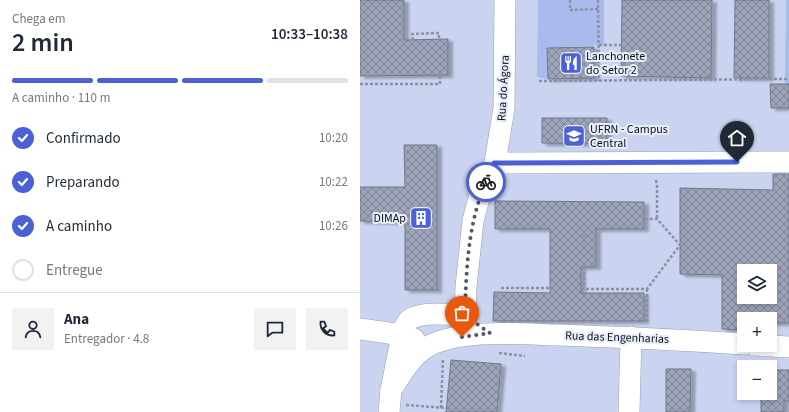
<!DOCTYPE html>
<html lang="pt">
<meta charset="utf-8">
<style>
:root{--surface:#fff;--page:#f2f2f3;--text:#1f2937;--muted:#747a83;--line:#e0e1e3;--accent:#4b61d6}
body{margin:0;font-family:"Source Sans 3",sans-serif;background:var(--page);color:var(--text);height:100vh;display:flex;flex-direction:column;font-size:15px;white-space:nowrap}
*{box-sizing:border-box;margin:0}
p{font-size:13px;color:var(--muted)}
.icon{flex:none;width:22px;height:22px;fill:none;stroke:currentColor;stroke-width:2;stroke-linecap:round;stroke-linejoin:round}
.map{position:relative;flex:1;overflow:hidden}
.sheet{display:flex;flex-direction:column;background:var(--surface);width:360px}
.sheet>*{flex:none}
.tools{position:absolute;left:377px;top:264px;display:grid;gap:8px}
.tools a{display:grid;place-items:center;width:40px;height:40px;border-radius:0px;background:var(--surface);box-shadow:0 2px 6px #0003;font-size:20px}
.pin{position:absolute;display:grid;place-items:center;width:34px;height:34px;color:#fff;margin:-41px -17px;border-radius:50% 50% 50% 0;rotate:-45deg;box-shadow:0 0 4px #0007}
.pin .icon{rotate:45deg}
.courier{position:absolute;display:grid;place-items:center;width:40px;height:40px;margin:-20px;border:3px solid #4b61d6;border-radius:50%;background:#fff;color:#222;box-shadow:0 1px 5px #0007}
.headline em{font-style:normal;font-weight:600}
.headline div{display:flex;flex-direction:column-reverse}
.headline{display:flex;align-items:center;justify-content:space-between;height:68px;padding:0 12px}
h1{font-size:26px;font-weight:600;line-height:30px}
.bar{display:grid;grid-template-columns:repeat(4,1fr);gap:6px 4px;align-content:center;height:48px;padding:0 12px}
.bar i{height:5px;border-radius:3px;background:var(--line)}
.bar .on{background:var(--accent)}
.bar p{grid-column:span 4}
.line{display:flex;align-items:center;gap:10px;padding:0 12px;border-top:1px solid var(--line)}
.line div{flex:1}
.round{display:grid;place-items:center;flex:none;width:42px;height:42px;border-radius:0px;background:var(--page)}
ol{padding:0 12px;list-style:none}
li{display:flex;align-items:center;gap:12px;height:44px}
li p{margin-inline-start:auto}
li .icon{padding:4px;border-radius:50%;background:var(--accent);color:#fff;stroke-width:4}
li:last-child{color:var(--muted)}
li i{width:22px;height:22px;border:2px solid var(--line);border-radius:50%}
main{display:flex;flex:1;min-height:0}
.map>svg:first-child{display:block}
</style>
<main>
<section class="sheet">
<div class="headline"><div><h1>2 min</h1><p>Chega em</p></div><em>10:33–10:38</em></div>
<div class="bar"><i class="on"></i><i class="on"></i><i class="on"></i><i></i><p>A caminho · 110 m</p></div>
<ol>
<li><svg class="icon" aria-label="check" viewBox="0 0 24 24"><path d="M5 12l5 5 9-10"/></svg>Confirmado<p>10:20</p></li>
<li><svg class="icon" aria-label="check" viewBox="0 0 24 24"><path d="M5 12l5 5 9-10"/></svg>Preparando<p>10:22</p></li>
<li><svg class="icon" aria-label="check" viewBox="0 0 24 24"><path d="M5 12l5 5 9-10"/></svg>A caminho<p>10:26</p></li>
<li><i></i>Entregue</li>
</ol>
<div class="line" style="height:72px"><a class="round"><svg class="icon" aria-label="person" viewBox="0 0 24 24"><circle cx="12" cy="8" r="4"/><path d="M4 21q1-7 8-7t8 7"/></svg></a><div><b>Ana</b><p>Entregador · 4.8</p></div><a class="round"><svg class="icon" aria-label="chat" viewBox="0 0 24 24"><path d="M4 5h16v11H9l-5 4z"/></svg></a><a class="round"><svg class="icon" aria-label="phone" viewBox="0 0 24 24"><path d="M5 4h4l2 5-3 2q2 4 5 5l2-3 5 2v4C11 20 4 13 5 4z"/></svg></a></div>
</section>
<div class="map">
<svg width="429" height="412" viewBox="0 0 429 412">
<defs>
<pattern id="building-cross-hatch" width="8" height="8" patternUnits="userSpaceOnUse"><rect width="8" height="8" fill="#9da4b9"/><path d="M0 0l8 8M0 8l8-8" fill="none" stroke="#7e8495"/></pattern>
<filter id="shadow"><feDropShadow dx="4.5" dy="2.5" stdDeviation="1" flood-color="#0004"/></filter>
</defs>
<rect width="100%" height="100%" fill="#d9e0f7"/>
<!-- built -->
<path fill="#cad4f1" fill-rule="evenodd" d="M0,0H429V412H0ZM384,271H410V297H384ZM384,319H410V345H384ZM384,367H410V393H384Z"/>
<!-- green -->
<g fill="#aabaec">
<path d="M178,0H244V45L187,48L188,79L177,77Z"/>
<path d="M426,0H429V84H425Z"/>
</g>
<!-- building -->
<g fill="url(#building-cross-hatch)" stroke="#71778b" fill-rule="evenodd" filter="url(#shadow)">
<path d="M0,0H44V40L88,39V75L0,76Z"/>
<path d="M262,0H352L351,78L261,76Z"/>
<path d="M375,0H409V78H374Z"/>
<path d="M234,47V78L188,79L187,48Z"/>
<path d="M410,84H429V108H411Z"/>
<path d="M182,118H247V144L182,143Z"/>
<path d="M44,145H77V290H45V222L0,221V187H45Z"/>
<path d="M413,174H429V323H410V319H384V330L362,329V275L320,274V188L413,190ZM384,271H410V297H384Z"/>
<path d="M135,201L284,202V229H236V267H221V293H284V321H133L134,292L190,293V229H135Z"/>
<path d="M91,360L141,364L137,412H86Z"/>
<path d="M306,369H331L330,412H306Z"/>
<path d="M410,370H429V401H424V412H401V393H410Z"/>
</g>
<g fill="none" stroke-linecap="round" stroke-linejoin="round">
<!-- minor casing -->
<g stroke="#989fb4" stroke-width="22">
<g id="minor">
<path d="M135,163L429,162"/>
<path d="M105,315L106,287L113,221L119,198L135,163L144,108L145,0"/>
<path d="M0,329L42,335L54,339"/>
<path d="M395,345L429,347"/>
<path d="M31,390C41,375 50,358 65,348C98,328 162,334 199,335C261,337 322,340 384,344"/>
<path d="M29,412L31,390L42,335C43,330 45,325 48,321C59,310 91,315 105,315"/>
<path d="M269,412L271,337"/>
</g>
</g>
<!-- path -->
<g stroke="#8c91a2" stroke-width="2.5" stroke-dasharray="3 2" stroke-linecap="butt">
<path d="M210,0V10L238,9"/>
<path d="M238,0L239,81"/>
<path d="M53,40L52,34L79,33V39"/>
<path d="M239,45H262"/>
<path d="M179,81L429,79"/>
<path d="M0,84H80V75"/>
<path d="M296,180L297,186V219"/>
<path d="M224,229V250"/>
<path d="M224,267V288"/>
<path d="M141,288H190"/>
<path d="M221,289H287L320,245L297,219H284"/>
<path d="M287,322V289"/>
<path d="M139,353L165,356"/>
<path d="M46,405L86,408"/>
<path d="M81,408L83,358"/>
</g>
<!-- minor -->
<use href="#minor" stroke="#fff" stroke-width="21"/>
</g>
<g fill="none" stroke-linecap="round" stroke-linejoin="round">
<!-- done -->
<path stroke="#545865" stroke-width="4" stroke-dasharray="0 7.2" d="M102,337L130,333L105,316C106,270 108,223 126,182"/>
<!-- route -->
<path stroke="#4b61d6" stroke-width="5" d="M126,182L134,163L377,162"/>
</g>
<!-- icons -->
<defs>
<g id="restaurant-square" transform="scale(1.15)"><rect x="-9" y="-9" width="18" height="18" rx="4" fill="#4b61d6" stroke="#e9eefb"/><path d="M-5-6h1v4h1v-4h1v4h1v-4h1v5L-1.5 .5V6h-2V.5L-5-1ZM5-6V6H3V1.5H1.5Q1.5-4 5-6Z" fill="#fff"/></g>
<g id="university-square" transform="scale(1.15)"><rect x="-9" y="-9" width="18" height="18" rx="4" fill="#4b61d6" stroke="#e9eefb"/><path d="M0-5L7-2L0 1L-7-2ZM-4 1L0 2.5L4 1V4Q0 6-4 4Z" fill="#fff"/></g>
<g id="building-square" transform="scale(1.15)"><rect x="-9" y="-9" width="18" height="18" rx="4" fill="#4b61d6" stroke="#e9eefb"/><path d="M-4-6H4V6H1V3H-1V6H-4ZM-2.5-4.3h1.7v1.8h-1.7ZM.8-4.3h1.7v1.8H.8ZM-2.5-1h1.7V.8h-1.7ZM.8-1h1.7V.8H.8Z" fill="#fff"/></g>
</defs>
<g fill-rule="evenodd">
<use href="#restaurant-square" x="211" y="63"/>
<use href="#university-square" x="214" y="136"/>
<use href="#building-square" x="61" y="218"/>
</g>
<g text-anchor="middle" stroke-width="4" stroke-linejoin="round" paint-order="stroke">
<!-- poi labels -->
<g font-size="12" fill="#0d0f16" stroke="#e9eefb" text-anchor="start">
<text x="226" y="60">Lanchonete<tspan x="226" dy="14">do Setor 2</tspan></text>
<text x="230" y="133">UFRN - Campus<tspan x="230" dy="14">Central</tspan></text>
<text x="46" y="222" text-anchor="end">DIMAp</text>
</g>
<!-- street labels -->
<g font-size="12" fill="#0d0f16" stroke="#e9eefb">
<text transform="translate(143 88) rotate(-87)" y="4">Rua do Ágora</text>
<text transform="translate(257 337) rotate(2)" y="4">Rua das Engenharias</text>
</g>
</g>
</svg>
<div class="tools">
<a><svg class="icon" aria-label="layers" viewBox="0 0 24 24"><path d="M12 4l9 5-9 5-9-5zM3 14l9 5 9-5"/></svg></a>
<a>+</a>
<a>−</a>
</div>
<div class="pin" style="left:102px;top:337px;background:#ea580c"><svg class="icon" aria-label="bag" viewBox="0 0 24 24"><path d="M5 8h14l-1 12H6zM9 8a3 3 0 0 1 6 0"/></svg></div>
<div class="pin" style="left:377px;top:162px;background:#1f2937"><svg class="icon" aria-label="home" viewBox="0 0 24 24"><path d="M3 11l9-7 9 7M6 9v11h12V9"/></svg></div>
<div class="courier" style="left:126px;top:182px"><svg class="icon" aria-label="bike" viewBox="0 0 24 24"><circle cx="6" cy="16" r="4"/><circle cx="18" cy="16" r="4"/><path d="M6 16l4-8h5l3 8M10 8l3 8H6M13 5h3"/></svg></div>
</div>
</main>
